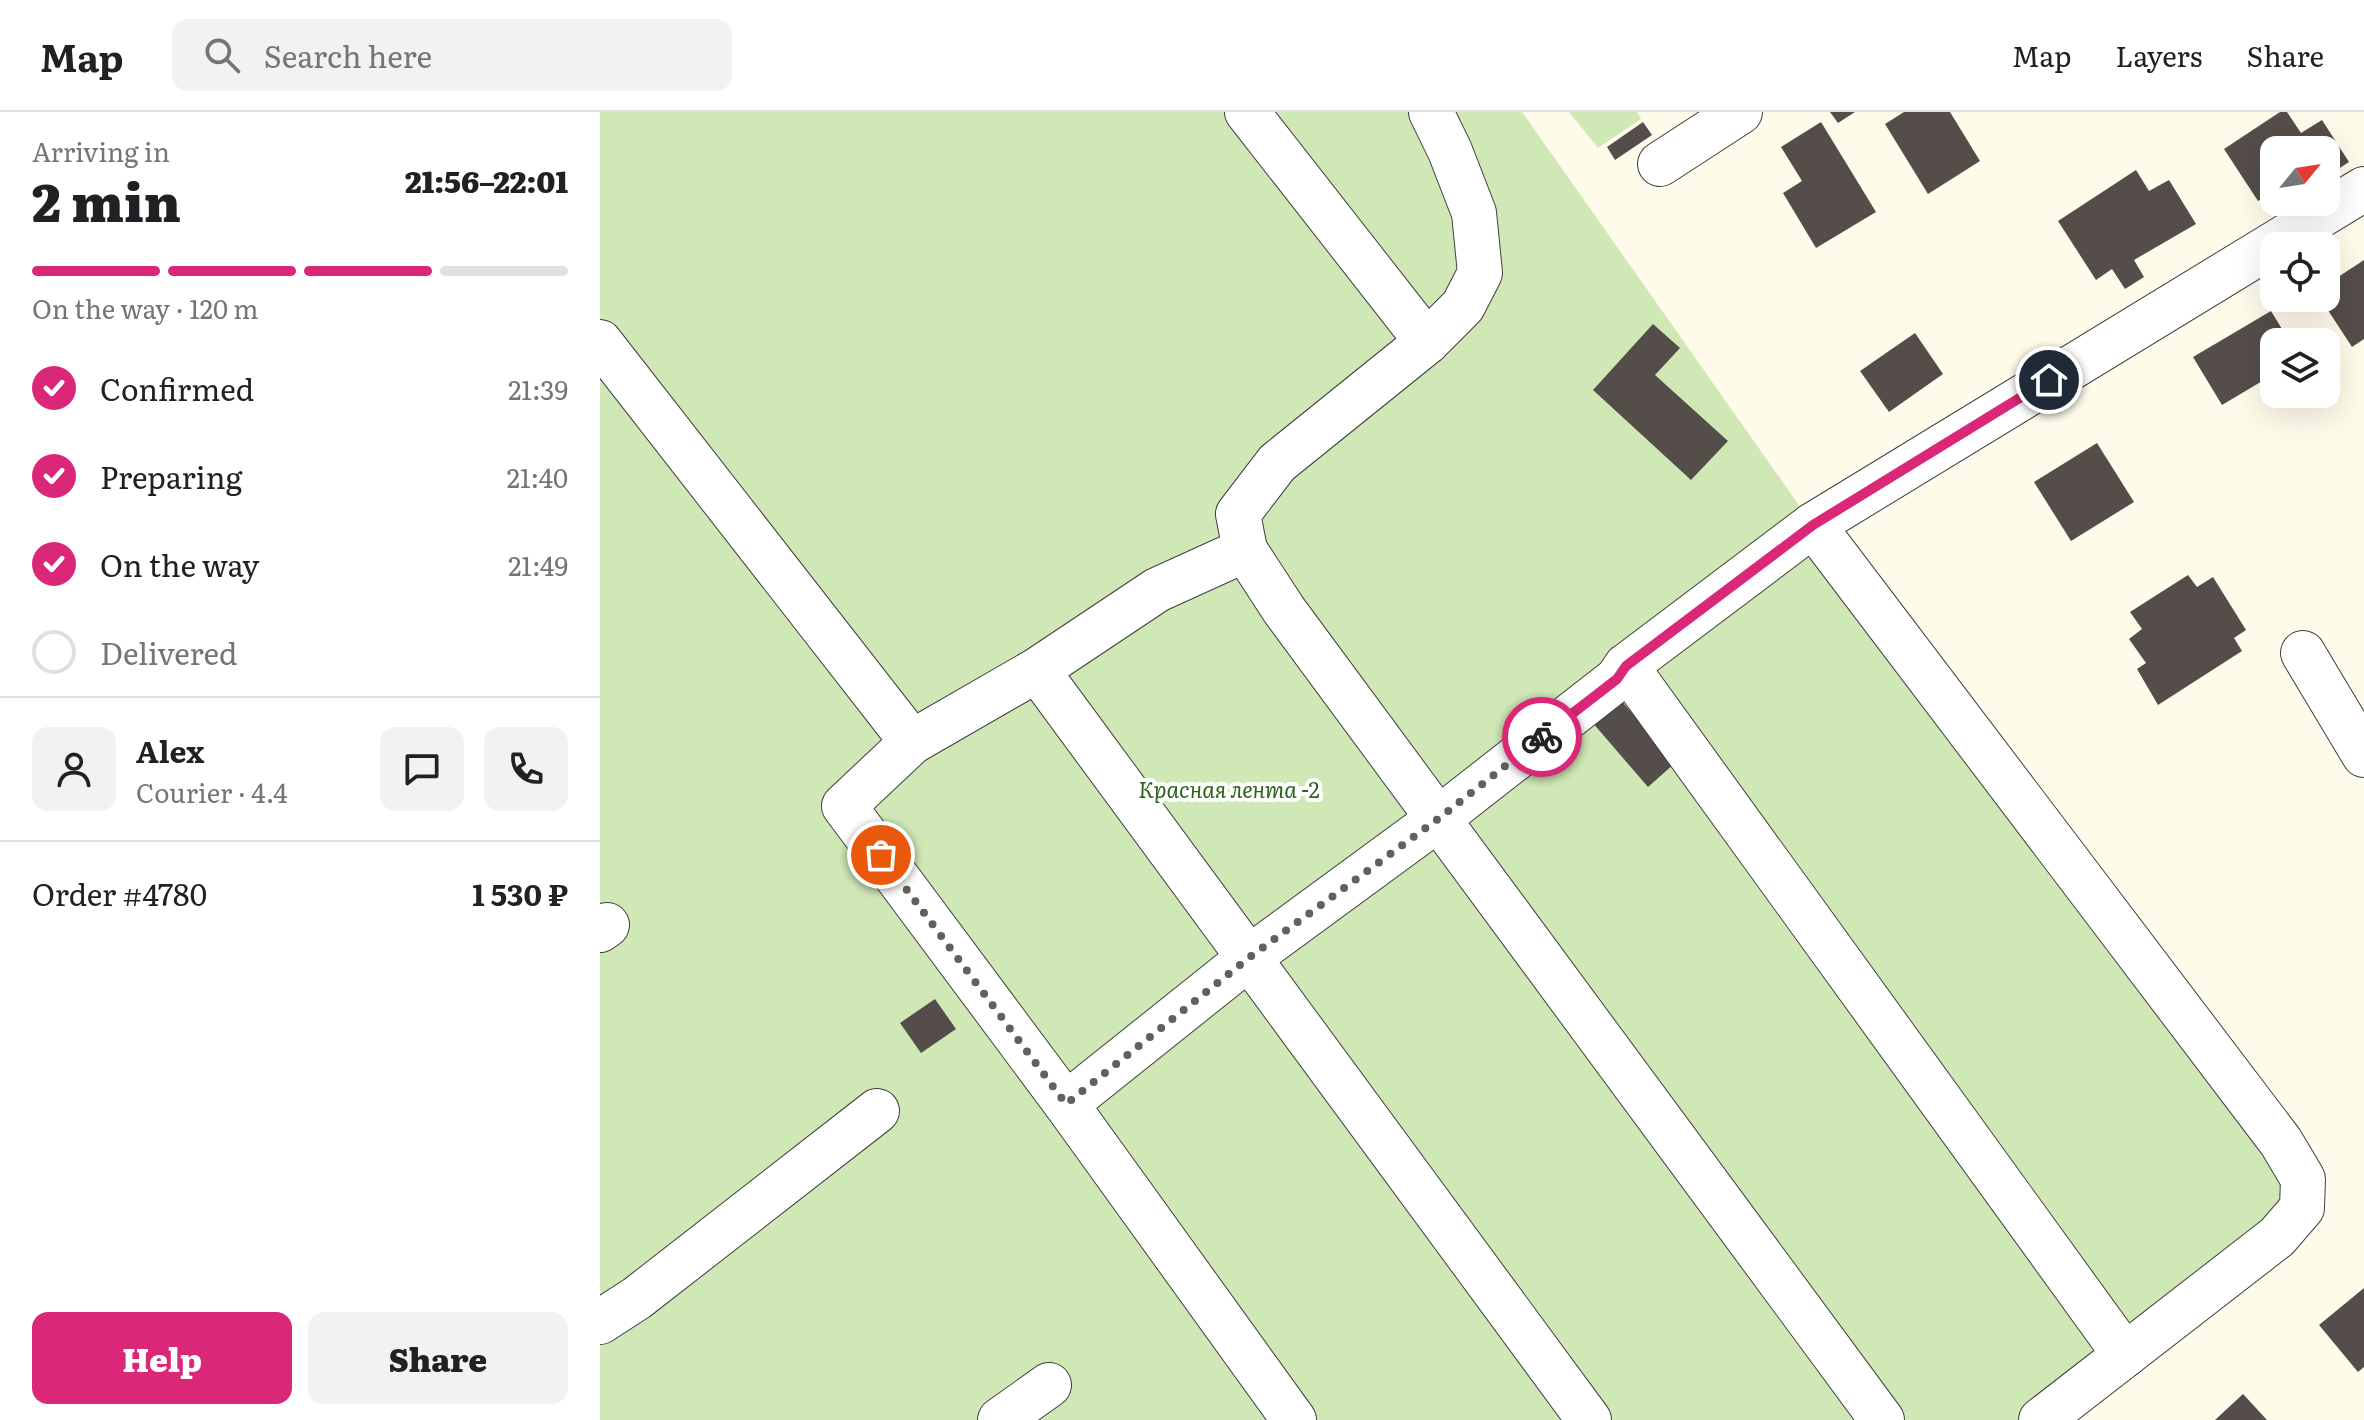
<!DOCTYPE html>
<meta charset="utf-8">
<style>
:root{--surface:#fff;--page:#f2f2f2;--text:#202124;--muted:#757577;--line:#e0e0e0;--accent:#db2777}
body{margin:0;font-family:Literata,serif;background:var(--page);color:var(--text);height:100vh;display:flex;flex-direction:column;font-size:30px;white-space:nowrap}
*{box-sizing:border-box;margin:0}
p{font-size:26px;color:var(--muted)}
.icon{flex:none;width:44px;height:44px;fill:none;stroke:currentColor;stroke-width:2;stroke-linecap:round;stroke-linejoin:round}
.map{position:relative;flex:1;overflow:hidden}
.sheet{display:flex;flex-direction:column;background:var(--surface);width:600px}
.sheet>*{flex:none}
.needle{width:52px;rotate:60deg}
.fabs{position:absolute;left:1660px;top:24px;display:grid;gap:16px}
.fabs a{display:grid;place-items:center;width:80px;height:80px;border-radius:16px;background:var(--surface);box-shadow:0 8px 32px #0002;font-size:40px}
.pin{position:absolute;display:grid;place-items:center;width:68px;height:68px;color:#fff;margin:-34px;border:4px solid #fff;border-radius:50%;box-shadow:0 2px 8px #0007}
.courier{position:absolute;display:grid;place-items:center;width:80px;height:80px;margin:-40px;border:6px solid #db2777;border-radius:50%;background:#fff;color:#222;box-shadow:0 2px 10px #0007}
.headline em{font-style:normal;font-weight:800}
.headline div{display:flex;flex-direction:column-reverse}
.headline{display:flex;align-items:center;justify-content:space-between;height:136px;padding:0 32px}
h1{font-size:52px;font-weight:800;line-height:60px}
.bar{display:grid;grid-template-columns:repeat(4,1fr);gap:12px 8px;align-content:center;height:96px;padding:0 32px}
.bar i{height:10px;border-radius:6px;background:var(--line)}
.bar .current{background:var(--accent)}
.bar p{grid-column:span 4}
.line{display:flex;align-items:center;gap:20px;padding:0 32px;border-top:2px solid var(--line)}
.line div{flex:1}
.round{display:grid;place-items:center;flex:none;width:84px;height:84px;border-radius:16px;background:var(--page)}
ol{padding:0 32px;list-style:none}
li{display:flex;align-items:center;gap:24px;height:88px}
li p{margin-inline-start:auto}
li .icon{padding:8px;border-radius:50%;background:var(--accent);color:#fff;stroke-width:4}
li:last-child{color:var(--muted)}
li i{width:44px;height:44px;border:4px solid var(--line);border-radius:50%}
.primary-button{display:flex;gap:16px;margin-top:auto;padding:16px 32px}
.primary-button a{flex:1;height:92px;border-radius:16px;background:var(--accent);color:#fff;font-size:32px;font-weight:800;line-height:92px;text-align:center}
.primary-button a+a{background:var(--page);color:var(--text)}
header{display:flex;align-items:center;gap:48px;box-sizing:border-box;height:112px;padding:0 40px;background:var(--surface);border-bottom:2px solid var(--line)}
header strong{font-size:38px}
nav{display:flex;gap:44px;margin-inline-start:auto;font-size:28px}
.search{width:560px;height:72px;background:var(--page);display:flex;align-items:center;gap:20px;box-sizing:border-box;padding:0 28px;border-radius:16px;color:var(--muted);font-size:30px}
main{display:flex;flex:1;min-height:0}
.map>svg:first-child{display:block}
</style>
<header>
<strong>Map</strong>
<div class="search"><svg class="icon" aria-label="search" viewBox="0 0 24 24"><circle cx="10" cy="10" r="6"/><path d="M15 15l6 6"/></svg>Search here</div>
<nav><a>Map</a><a>Layers</a><a>Share</a></nav>
</header>
<main>
<section class="sheet">
<div class="headline"><div><h1>2 min</h1><p>Arriving in</p></div><em>21:56–22:01</em></div>
<div class="bar"><i class="current"></i><i class="current"></i><i class="current"></i><i></i><p>On the way · 120 m</p></div>
<ol>
<li><svg class="icon" aria-label="check" viewBox="0 0 24 24"><path d="M5 12l5 5 9-10"/></svg>Confirmed<p>21:39</p></li>
<li><svg class="icon" aria-label="check" viewBox="0 0 24 24"><path d="M5 12l5 5 9-10"/></svg>Preparing<p>21:40</p></li>
<li><svg class="icon" aria-label="check" viewBox="0 0 24 24"><path d="M5 12l5 5 9-10"/></svg>On the way<p>21:49</p></li>
<li><i></i>Delivered</li>
</ol>
<div class="line" style="height:144px"><a class="round"><svg class="icon" aria-label="person" viewBox="0 0 24 24"><circle cx="12" cy="8" r="4"/><path d="M4 21q1-7 8-7t8 7"/></svg></a><div><b>Alex</b><p>Courier · 4.4</p></div><a class="round"><svg class="icon" aria-label="chat" viewBox="0 0 24 24"><path d="M4 5h16v11H9l-5 4z"/></svg></a><a class="round"><svg class="icon" aria-label="phone" viewBox="0 0 24 24"><path d="M5 4h4l2 5-3 2q2 4 5 5l2-3 5 2v4C11 20 4 13 5 4z"/></svg></a></div>
<div class="line" style="height:104px"><div>Order #4780</div><b>1 530 ₽</b></div>
<div class="primary-button"><a>Help</a><a>Share</a></div>
</section>
<div class="map">
<svg width="1764" height="1308" viewBox="0 0 1764 1308">
<rect width="100%" height="100%" fill="#fffbeb"/>
<!-- green -->
<g fill="#cfe8b6">
<path d="M0,0H922L1213,413L1702,1096L1441,1308H0Z"/>
<path d="M969,0H1037L1041,7L998,36Z"/>
</g>
<!-- building -->
<g fill="#554d49">
<path d="M1230,0H1255L1238,11Z"/>
<path d="M1304,0H1350L1380,49L1328,82L1285,12Z"/>
<path d="M1680,0H1687L1701,21L1722,8L1749,50L1726,65V38H1674V79L1658,89L1624,37Z"/>
<path d="M1043,10L1052,23L1015,48L1007,35Z"/>
<path d="M1221,10L1276,100L1216,136L1183,81L1202,69L1181,35Z"/>
<path d="M1536,58L1549,79L1569,68L1596,112L1534,148L1544,165L1525,177L1512,157L1496,168L1458,109Z"/>
<path d="M1764,148V227L1752,235L1720,186H1726V173Z"/>
<path d="M1671,199L1690,230H1674V262L1622,293L1593,245Z"/>
<path d="M1053,212L1080,236L1055,263L1128,329L1091,368L993,278Z"/>
<path d="M1315,221L1343,262L1289,300L1260,259Z"/>
<path d="M1497,331L1534,390L1471,429L1434,370Z"/>
<path d="M1588,463L1597,475L1613,465L1646,518L1634,526L1642,539L1558,593L1537,557L1546,551L1529,527L1542,517L1530,500Z"/>
<path d="M1019,586L1075,651L1048,675L992,610Z"/>
<path d="M335,887L356,917L321,941L300,911Z"/>
<path d="M1764,1176V1255L1758,1260L1719,1213Z"/>
<path d="M1643,1282L1667,1308H1615Z"/>
</g>
<g fill="none" stroke-linecap="round" stroke-linejoin="round">
<!-- minor casing -->
<g stroke="#3f3f3f" stroke-width="46">
<g id="minor">
<path d="M647,0L827,230"/>
<path d="M831,0L850,39L874,101L880,161L863,194L827,230L677,351L638,402L645,438L684,498L1282,1308"/>
<path d="M1060,52L1140,0"/>
<path d="M0,230L312,630"/>
<path d="M1213,413L1681,1030L1703,1067L1702,1096L1677,1125L1441,1308"/>
<path d="M645,438L557,478L437,558L312,630L244,694L466,992L694,1308"/>
<path d="M1703,541L1764,643"/>
<path d="M1026,554L1525,1243"/>
<path d="M437,558L989,1308"/>
<path d="M0,818L7,813"/>
<path d="M466,992L650,845L838,707L1017,567L1026,554L1213,413L1764,77"/>
<path d="M0,1210L37,1186L277,999"/>
<path d="M400,1308L449,1273"/>
</g>
</g>
<!-- minor -->
<use href="#minor" stroke="#fff" stroke-width="44"/>
</g>
<g fill="none" stroke-linecap="round" stroke-linejoin="round">
<!-- done -->
<path stroke="#61605a" stroke-width="8" stroke-dasharray="0 14.4" d="M281,743L466,992L650,845L838,707L942,625"/>
<!-- route -->
<path stroke="#db2777" stroke-width="10" d="M942,625L1017,567L1026,554L1213,413L1449,268"/>
</g>
<g text-anchor="middle" stroke-width="8" stroke-linejoin="round" paint-order="stroke">
<!-- park labels -->
<g font-size="22" font-style="italic" fill="#2b631d" stroke="#fff">
<text x="629" y="686">Красная лента -2</text>
</g>
</g>
</svg>
<div class="fabs">
<a><svg class="needle" viewBox="-14 -14 28 28"><path d="M0-13l5 13h-10z" fill="#e53935"/><path d="M0 13l5-13h-10z" fill="#757577"/></svg></a>
<a><svg class="icon" aria-label="locate" viewBox="0 0 24 24"><circle cx="12" cy="12" r="6"/><path d="M12 2v4M12 18v4M2 12h4M18 12h4"/></svg></a>
<a><svg class="icon" aria-label="layers" viewBox="0 0 24 24"><path d="M12 4l9 5-9 5-9-5zM3 14l9 5 9-5"/></svg></a>
</div>
<div class="pin" style="left:281px;top:743px;background:#ea580c"><svg class="icon" aria-label="bag" viewBox="0 0 24 24"><path d="M5 8h14l-1 12H6zM9 8a3 3 0 0 1 6 0"/></svg></div>
<div class="pin" style="left:1449px;top:268px;background:#1f2937"><svg class="icon" aria-label="home" viewBox="0 0 24 24"><path d="M3 11l9-7 9 7M6 9v11h12V9"/></svg></div>
<div class="courier" style="left:942px;top:625px"><svg class="icon" aria-label="bike" viewBox="0 0 24 24"><circle cx="6" cy="16" r="4"/><circle cx="18" cy="16" r="4"/><path d="M6 16l4-8h5l3 8M10 8l3 8H6M13 5h3"/></svg></div>
</div>
</main>
